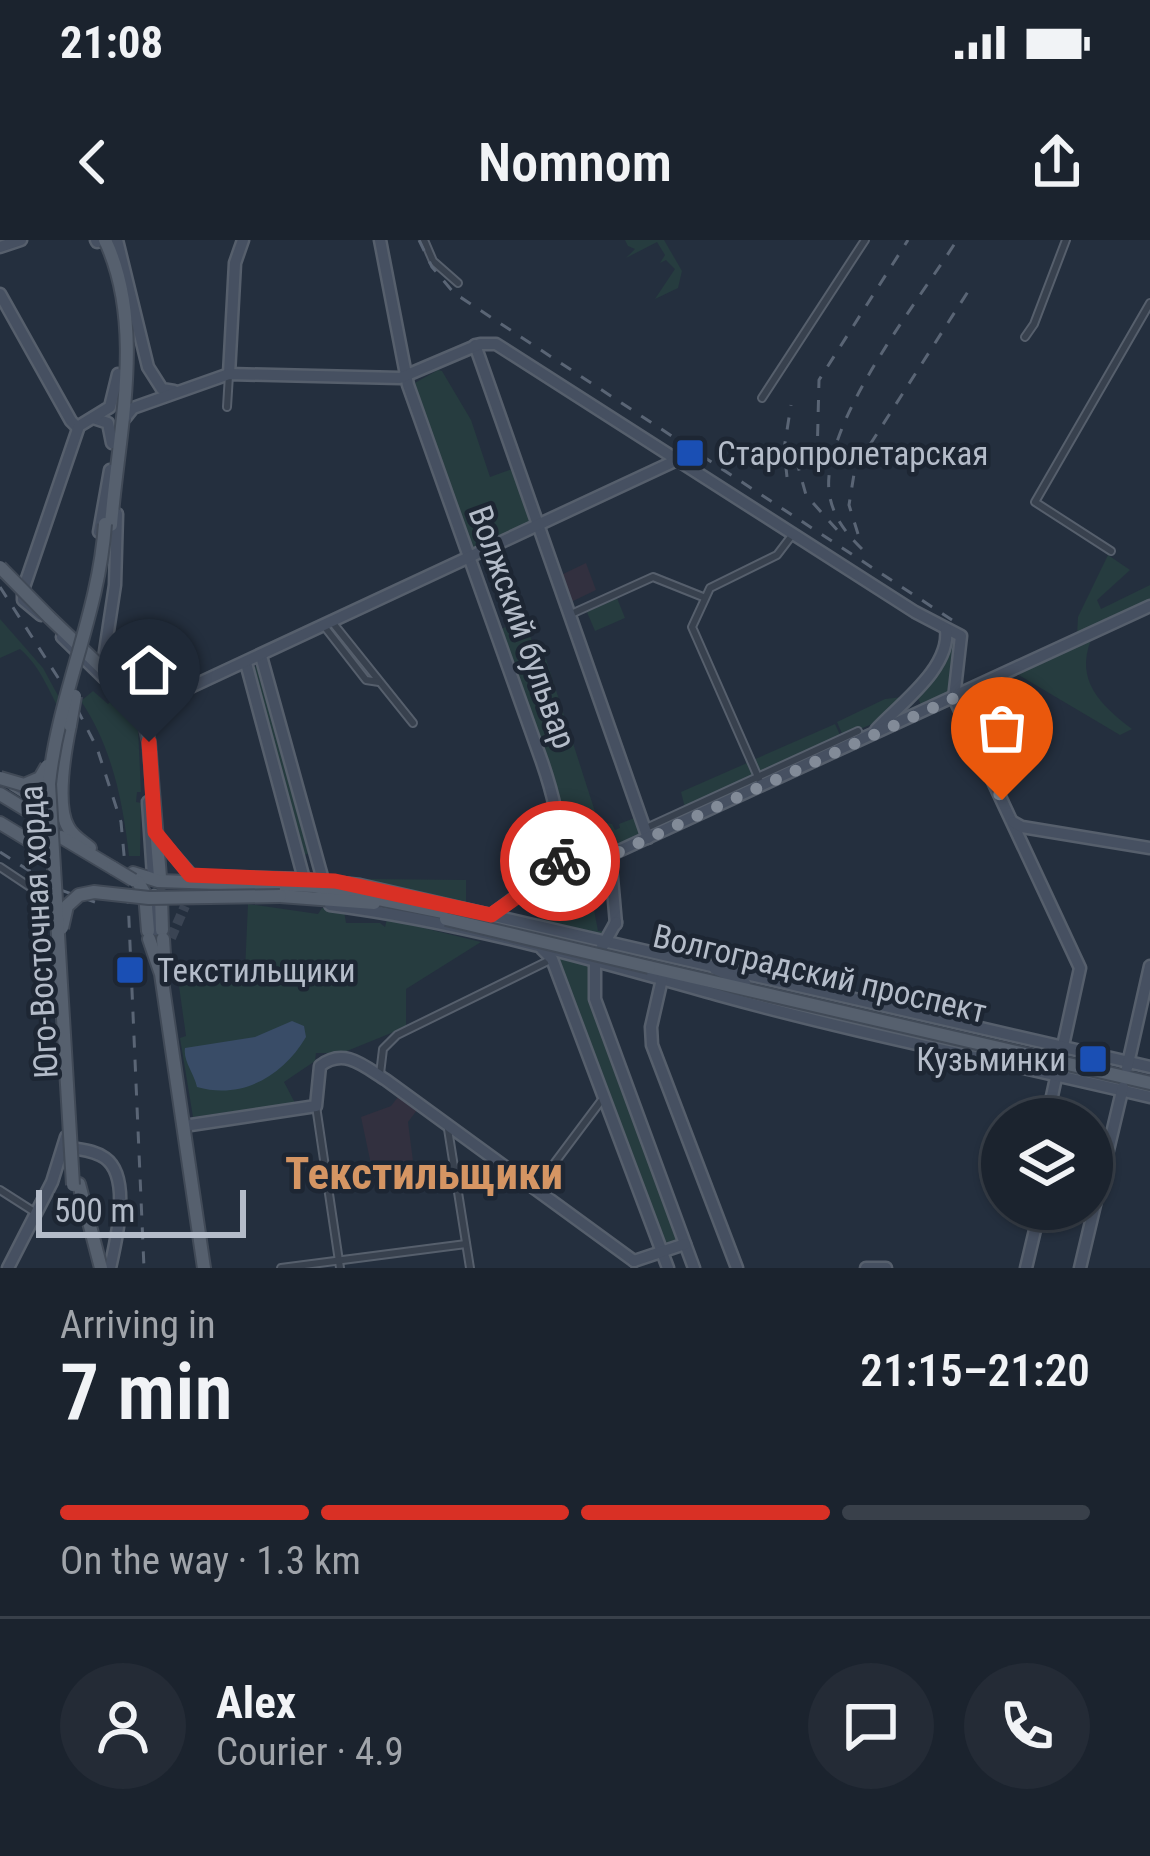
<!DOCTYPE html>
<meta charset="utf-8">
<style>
:root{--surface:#1b232e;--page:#242b36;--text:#f1f3f6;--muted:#a0a4aa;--line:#39404a;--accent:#d93025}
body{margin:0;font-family:"Roboto Condensed",sans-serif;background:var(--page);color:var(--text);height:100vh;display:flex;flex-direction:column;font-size:45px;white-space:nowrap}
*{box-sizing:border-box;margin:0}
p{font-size:39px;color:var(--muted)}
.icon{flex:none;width:66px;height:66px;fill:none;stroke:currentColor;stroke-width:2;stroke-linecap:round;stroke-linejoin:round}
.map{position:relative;height:1028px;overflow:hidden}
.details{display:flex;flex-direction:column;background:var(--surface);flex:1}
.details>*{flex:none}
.buttons{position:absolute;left:981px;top:858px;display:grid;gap:24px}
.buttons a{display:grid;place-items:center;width:132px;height:132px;border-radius:50%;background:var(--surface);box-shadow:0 3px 9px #0004,0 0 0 3px var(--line);font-size:60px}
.scale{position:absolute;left:36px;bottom:30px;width:210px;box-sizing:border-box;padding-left:12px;border:6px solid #b4bcc9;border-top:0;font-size:33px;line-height:42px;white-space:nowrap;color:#b4bcc9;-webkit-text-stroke:9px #1d2633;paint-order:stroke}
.pin{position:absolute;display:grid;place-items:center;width:102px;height:102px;color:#fff;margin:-123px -51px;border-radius:50% 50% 50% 0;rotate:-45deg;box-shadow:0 0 12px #0007}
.pin .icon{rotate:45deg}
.courier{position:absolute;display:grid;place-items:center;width:120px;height:120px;margin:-60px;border:9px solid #d93025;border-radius:50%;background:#fff;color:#222;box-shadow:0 3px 15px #0007}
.overview em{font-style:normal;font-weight:600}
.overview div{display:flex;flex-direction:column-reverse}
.overview{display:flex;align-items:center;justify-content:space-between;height:204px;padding:0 60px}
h1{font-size:78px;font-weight:600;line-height:90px}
.bar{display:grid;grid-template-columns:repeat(4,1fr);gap:18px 12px;align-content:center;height:144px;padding:0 60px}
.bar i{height:15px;border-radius:9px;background:var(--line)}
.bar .on{background:var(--accent)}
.bar p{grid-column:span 4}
.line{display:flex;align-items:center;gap:30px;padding:0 60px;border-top:3px solid var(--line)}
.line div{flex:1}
.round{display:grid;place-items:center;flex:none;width:126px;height:126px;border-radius:63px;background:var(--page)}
.status{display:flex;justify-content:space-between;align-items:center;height:84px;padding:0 60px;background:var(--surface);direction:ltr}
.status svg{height:33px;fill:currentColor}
header{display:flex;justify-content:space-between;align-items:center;height:156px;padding:0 60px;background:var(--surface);font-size:54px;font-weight:600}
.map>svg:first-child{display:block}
</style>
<div class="status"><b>21:08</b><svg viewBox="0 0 49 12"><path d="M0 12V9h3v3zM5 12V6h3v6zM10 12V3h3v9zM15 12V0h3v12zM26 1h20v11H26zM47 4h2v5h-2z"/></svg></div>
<header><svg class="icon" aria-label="back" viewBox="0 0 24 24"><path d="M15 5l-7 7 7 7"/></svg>Nomnom<svg class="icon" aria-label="share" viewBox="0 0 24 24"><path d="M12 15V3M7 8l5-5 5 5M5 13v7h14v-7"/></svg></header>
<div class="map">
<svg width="1150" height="1028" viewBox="0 0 1150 1028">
<rect width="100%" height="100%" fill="#242f3e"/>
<!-- medical -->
<g fill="#32303f">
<path d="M586,323L596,350L571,362L561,335Z"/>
<path d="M398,857L417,870L408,882L414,929L373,934L361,877L391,866Z"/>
</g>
<!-- green -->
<g fill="#263c3f" fill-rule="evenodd">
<path d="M625,0H664L682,31L678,48L655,59L675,29L666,20L660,23L665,15L657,2L626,18L635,9L628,6Z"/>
<path d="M438,130L442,131L471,180L490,237L515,228L532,279L529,285L472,313L413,144Z"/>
<path d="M498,307L538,418L546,419L598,581L612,584L615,590L620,588L619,584L637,577L642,592L607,610H562L555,546L500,390L509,385L484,313Z"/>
<path d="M1108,315L1130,330L1097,360L1101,369L1150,345V361L1077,396L1078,377Z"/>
<path d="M617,358L625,378L595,391L587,372Z"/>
<path d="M0,379L43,428L62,463L60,471C48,449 40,426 20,409L0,418Z"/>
<path d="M953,396L960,398L952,454L922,467L916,454L937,429Z"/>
<path d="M1091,400C1075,440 1100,465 1132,489L1120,495L1017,434Z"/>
<path d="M261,424L311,613L301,616L250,429Z"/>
<path d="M93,451L108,464L118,455L126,462L138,488L141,552H137L136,562L141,563L140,616H129C123,562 112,507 81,461Z"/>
<path d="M903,457L877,482L843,496L837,482L885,459Z"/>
<path d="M835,484L841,497L760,535L753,520Z"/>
<path d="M747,523L755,535L685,568L681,552Z"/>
<path d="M607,619L613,683L603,696L539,683L538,676L546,667L539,645L563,621ZM586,628H606L611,673L606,691H598Z"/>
<path d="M368,639L466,640V663L368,642Z"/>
<path d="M248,664L318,674L322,668L344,671L346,683H380L385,687L387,679L481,702L406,749V787L342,813H316L315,821L284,842L295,863L193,877L181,804L180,798L186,796L177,732L245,731Z"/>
<path d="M552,714L592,724L590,745L682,1003L664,1009Z"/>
</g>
<!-- water -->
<path fill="#394c67" d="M292,781L304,786L306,797C283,836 242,860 197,847C194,833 183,821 185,808L255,797Z"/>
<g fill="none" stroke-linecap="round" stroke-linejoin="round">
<!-- secondary-tunnel -->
<path stroke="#3a4453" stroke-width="10" stroke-dasharray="10 5" stroke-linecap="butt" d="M171,698L185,666"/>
<!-- street casing -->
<g stroke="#565f6c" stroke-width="10">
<g id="street">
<path d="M424,0L433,21L458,43"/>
<path d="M1025,97L1034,84L1066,0"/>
<path d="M762,158L865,0"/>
<path d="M227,167L229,135"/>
<path d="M1111,311L1035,262L1150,63"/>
<path d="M569,375L653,337L703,357"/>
<path d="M332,382L413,483"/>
<path d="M324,386L366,440L379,442"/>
<path d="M762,546L692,387L710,348L777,315L793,294"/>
<path d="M644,589L858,491"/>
<path d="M0,627L57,665"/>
<path d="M380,834L383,809L397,795L552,719"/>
<path d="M316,866L340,1028"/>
<path d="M448,889L470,1028"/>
<path d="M535,949L604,857"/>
<path d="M0,950L36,973"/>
<path d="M281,1028L466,1004"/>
</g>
</g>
<!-- secondary casing -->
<g stroke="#565f6c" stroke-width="15">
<g id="secondary">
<path d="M96,0L97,2"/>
<path d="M117,0L148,127L162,149L174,151"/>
<path d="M380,0L408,145L542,522C552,551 564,595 558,625L490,676"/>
<path d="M0,7L21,0"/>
<path d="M0,54L71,181L78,188"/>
<path d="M475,105L648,598"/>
<path d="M229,134L235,23L243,0"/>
<path d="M93,178L108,183L112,203"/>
<path d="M125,178L133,168L229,134L400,138L480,104H496L915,372L961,396L954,458L1080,728L1047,879"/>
<path d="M99,292L110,230"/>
<path d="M41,375L23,360V350L79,186L110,167L118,134"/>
<path d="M62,397L104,438"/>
<path d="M261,416L323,640"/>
<path d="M246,423L304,639"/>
<path d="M107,431L104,418L115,345L117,274"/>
<path d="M137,472L677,220"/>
<path d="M876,490C900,464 951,428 946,389"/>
<path d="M14,544L54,569"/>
<path d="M148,562L153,636"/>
<path d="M1013,582L1022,587L1150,608"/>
<path d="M157,596L192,636L304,639L360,645L1150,827"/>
<path d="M610,615L616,684"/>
<path d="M561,616L610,615L1150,366"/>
<path d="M154,656L155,690"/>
<path d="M330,665C462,682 594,720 722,756C863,795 1008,823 1150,857"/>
<path d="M616,682L595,720V759L694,1028"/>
<path d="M542,709L552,719L668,1028"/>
<path d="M715,729L745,743"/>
<path d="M662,739L651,787L652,805L737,1028"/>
<path d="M1127,828L1150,726"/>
<path d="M184,886L316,866L320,826C344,807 364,826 386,840L634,1021"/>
<path d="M68,907C80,910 94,910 105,918C132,937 116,1001 110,1028"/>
<path d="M634,1021L685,1004"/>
<path d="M8,1028L52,942L66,897"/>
<path d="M866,1028H886"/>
<path d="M1026,1028L1040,969"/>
<path d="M1080,1028L1123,847"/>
</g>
</g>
<!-- primary casing -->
<g stroke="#414a57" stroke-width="16">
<g id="primary">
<path d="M105,0C146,87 118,193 111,285"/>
<path d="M49,377L128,453L143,477L149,502L160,637"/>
<path d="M70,485C65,509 55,565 68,587C72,596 83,602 90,608"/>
<path d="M0,554L51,585"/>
<path d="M0,583L38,606"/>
<path d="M61,597L113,628"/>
<path d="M133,633L158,641L314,646L448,673"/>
<path d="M138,642L145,654L148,691"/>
<path d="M161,656L162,690"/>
<path d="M280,656L374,663"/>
<path d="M149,699L161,734L204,1028"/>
<path d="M163,699L165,730"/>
<path d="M649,727L1150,843"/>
<path d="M79,944L101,1028"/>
</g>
</g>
<!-- street -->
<use href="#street" stroke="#38414e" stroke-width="6"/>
<!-- secondary -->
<use href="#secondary" stroke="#465061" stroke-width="10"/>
<!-- primary -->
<use href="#primary" stroke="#56606e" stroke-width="12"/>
<!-- rail -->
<g stroke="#5a6575" stroke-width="3" stroke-dasharray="12 12" stroke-linecap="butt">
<path d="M419,0L432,27L454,53L952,380"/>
<path d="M796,219L806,255L838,291"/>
<path d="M817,220L819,140L908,0"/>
<path d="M787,237L784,209L791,165"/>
<path d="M858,294L849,265L855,228L969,50"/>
<path d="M862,309C841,289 826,266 829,236C837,163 917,63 957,0"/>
<path d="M0,347L73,461L97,508L121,582L128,658L144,1028"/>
<path d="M0,612L58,649L106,666"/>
</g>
<!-- primary-bridge casing -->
<g stroke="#414a57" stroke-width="16" stroke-linecap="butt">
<g id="primary-bridge">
<path d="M0,327L49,377"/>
<path d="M70,485L75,456"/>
<path d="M0,538L24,545L40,538L47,526"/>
<path d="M113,628L133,640"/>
<path d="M446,679L649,727"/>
<path d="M62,688L67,666L79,655L94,652L149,658L280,656"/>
<path d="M73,945L49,544C58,455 99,374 105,284"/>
</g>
</g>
<!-- primary-bridge -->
<use href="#primary-bridge" stroke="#56606e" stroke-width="12"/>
</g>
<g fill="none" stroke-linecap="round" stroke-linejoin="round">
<!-- done -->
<path stroke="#828b98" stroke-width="12" stroke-dasharray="0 21.6" d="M560,621V616H610L954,458L1002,560"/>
<!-- route -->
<path stroke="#d93025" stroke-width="15" d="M149,502L155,592L190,635L335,641L491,675L552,632L560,621"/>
</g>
<!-- markers -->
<g fill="#1a4fb4" stroke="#1d2633" stroke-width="4.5">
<rect x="675" y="198" width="30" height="30" rx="6"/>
<rect x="115" y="715" width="30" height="30" rx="6"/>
<rect x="1078" y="804" width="30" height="30" rx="6"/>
</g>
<g text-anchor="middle" stroke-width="9" stroke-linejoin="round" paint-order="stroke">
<!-- poi labels -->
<g font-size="33" fill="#b4bcc9" stroke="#1d2633" text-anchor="start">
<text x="717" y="225">Старопролетарская</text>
<text x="157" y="742">Текстильщики</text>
<text x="1066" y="831" text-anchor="end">Кузьминки</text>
</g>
<!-- street labels -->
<g font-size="33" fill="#b4bcc9" stroke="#1d2633">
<text transform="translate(523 387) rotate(70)" y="12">Волжский бульвар</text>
<text transform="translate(38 692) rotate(-93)" y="12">Юго-Восточная хорда</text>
<text transform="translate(820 733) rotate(13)" y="12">Волгоградский проспект</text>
</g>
<!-- district labels -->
<g font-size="45" font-weight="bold" fill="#d59563" stroke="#1d2633">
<text x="424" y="949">Текстильщики</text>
</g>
</g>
</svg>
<div class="buttons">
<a><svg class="icon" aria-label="layers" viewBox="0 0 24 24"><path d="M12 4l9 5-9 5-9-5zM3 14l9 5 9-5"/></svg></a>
</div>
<div class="scale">500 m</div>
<div class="pin" style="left:1002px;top:560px;background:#ea580c"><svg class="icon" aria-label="bag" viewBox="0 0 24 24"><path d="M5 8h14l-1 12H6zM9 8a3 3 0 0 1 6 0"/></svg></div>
<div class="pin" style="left:149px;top:502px;background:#1f2937"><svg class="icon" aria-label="home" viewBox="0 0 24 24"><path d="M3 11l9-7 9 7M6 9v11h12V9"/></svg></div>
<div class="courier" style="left:560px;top:621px"><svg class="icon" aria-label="bike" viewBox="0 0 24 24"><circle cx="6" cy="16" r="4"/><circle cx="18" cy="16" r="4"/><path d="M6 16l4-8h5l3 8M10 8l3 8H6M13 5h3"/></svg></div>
</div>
<section class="details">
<div class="overview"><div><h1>7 min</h1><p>Arriving in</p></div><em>21:15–21:20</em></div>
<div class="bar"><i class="on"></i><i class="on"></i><i class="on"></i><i></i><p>On the way · 1.3 km</p></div>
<div class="line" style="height:216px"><a class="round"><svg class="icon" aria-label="person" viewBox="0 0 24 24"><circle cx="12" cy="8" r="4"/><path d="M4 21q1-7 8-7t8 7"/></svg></a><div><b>Alex</b><p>Courier · 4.9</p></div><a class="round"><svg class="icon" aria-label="chat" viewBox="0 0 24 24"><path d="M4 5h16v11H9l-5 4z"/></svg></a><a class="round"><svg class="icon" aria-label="phone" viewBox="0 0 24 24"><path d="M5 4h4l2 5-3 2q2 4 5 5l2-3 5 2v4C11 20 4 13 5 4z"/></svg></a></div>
</section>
